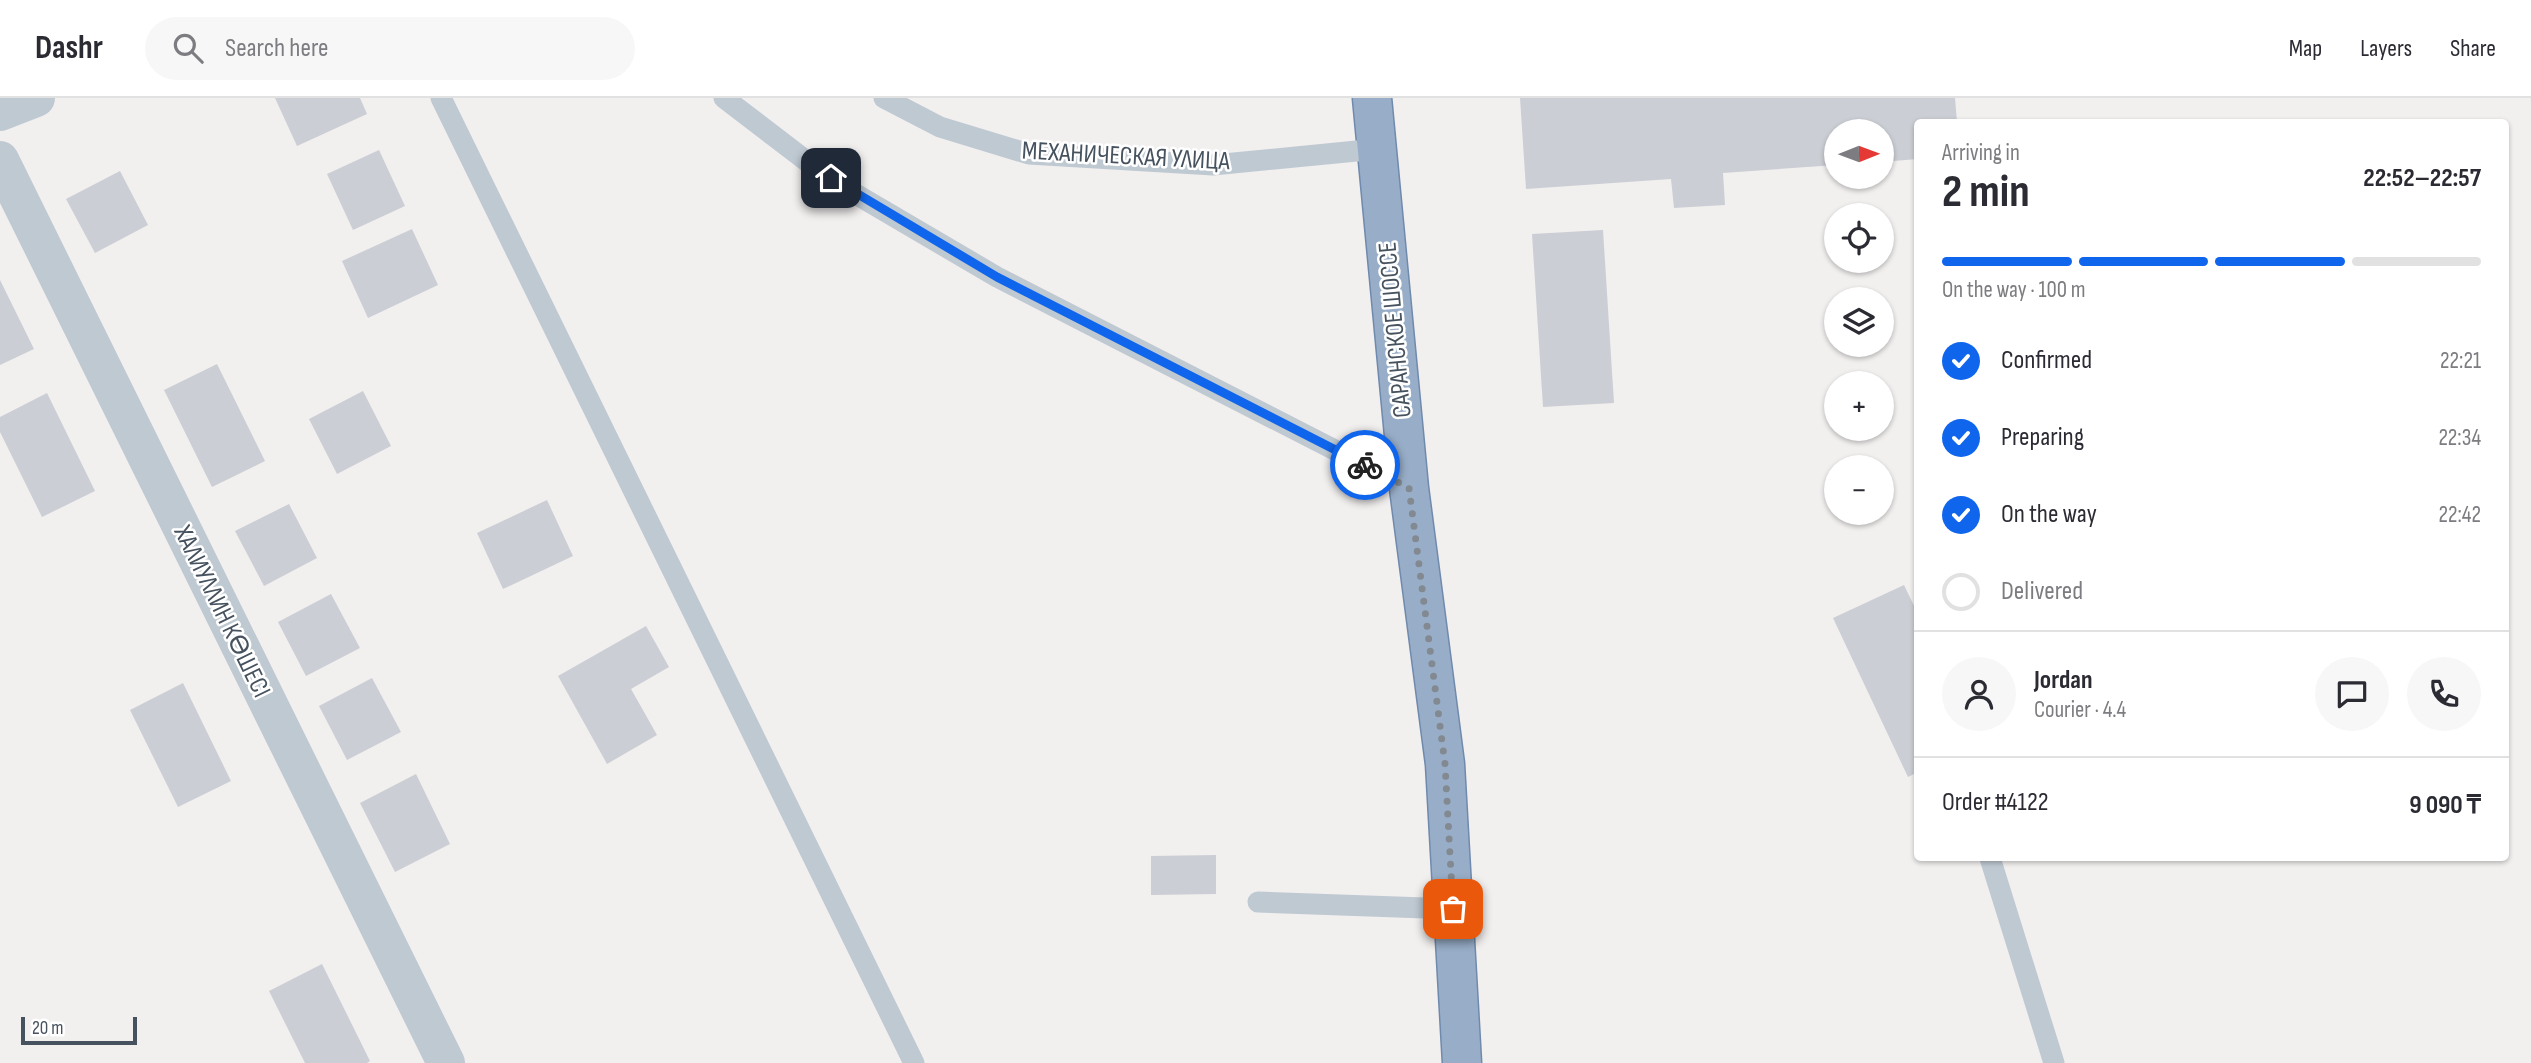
<!DOCTYPE html>
<meta charset="utf-8">
<style>
:root{--surface:#fff;--page:#f7f7f7;--text:#2b2b33;--muted:#7c7c81;--line:#e1e1e2;--accent:#0f65ec}
body{margin:0;font-family:"Sofia Sans Condensed",sans-serif;background:var(--page);color:var(--text);height:100vh;display:flex;flex-direction:column;font-size:26px;white-space:nowrap}
*{box-sizing:border-box;margin:0}
p{font-size:23px;color:var(--muted)}
.icon{flex:none;width:38px;height:38px;fill:none;stroke:currentColor;stroke-width:2;stroke-linecap:round;stroke-linejoin:round}
.map{position:relative;flex:1;overflow:hidden}
.panel{position:absolute;left:1914px;top:21px;width:595px;height:742px;display:flex;flex-direction:column;background:var(--surface);border-radius:7px;box-shadow:0 2px 5px #0004}
.panel>*{flex:none}
.needle{width:46px;rotate:89deg}
.controls{position:absolute;left:1824px;top:21px;display:grid;gap:14px}
.controls a{display:grid;place-items:center;width:70px;height:70px;border-radius:50%;background:var(--surface);box-shadow:0 2px 5px #0004;font-size:35px}
.scale{position:absolute;left:21px;bottom:18px;width:116px;box-sizing:border-box;padding-left:7px;border:4px solid #46525e;border-top:0;font-size:19px;line-height:24px;white-space:nowrap;color:#46525e;-webkit-text-stroke:5px #fff;paint-order:stroke}
.pin{position:absolute;display:grid;place-items:center;width:60px;height:60px;color:#fff;margin:-30px;border-radius:14px;box-shadow:0 4px 10px #0006}
.courier{position:absolute;display:grid;place-items:center;width:70px;height:70px;margin:-35px;border:5px solid #0f65ec;border-radius:50%;background:#fff;color:#222;box-shadow:0 2px 9px #0007}
.summary em{font-style:normal;font-weight:700}
.summary div{display:flex;flex-direction:column-reverse}
.summary{display:flex;align-items:center;justify-content:space-between;height:119px;padding:0 28px}
h1{font-size:46px;font-weight:700;line-height:52px}
.bar{display:grid;grid-template-columns:repeat(4,1fr);gap:10px 7px;align-content:center;height:84px;padding:0 28px}
.bar i{height:9px;border-radius:5px;background:var(--line)}
.bar .active{background:var(--accent)}
.bar p{grid-column:span 4}
.line{display:flex;align-items:center;gap:18px;padding:0 28px;border-top:2px solid var(--line)}
.line div{flex:1}
.round{display:grid;place-items:center;flex:none;width:74px;height:74px;border-radius:37px;background:var(--page)}
ol{padding:0 28px;list-style:none}
li{display:flex;align-items:center;gap:21px;height:77px}
li p{margin-inline-start:auto}
li .icon{padding:7px;border-radius:50%;background:var(--accent);color:#fff;stroke-width:4}
li:last-child{color:var(--muted)}
li i{width:38px;height:38px;border:4px solid var(--line);border-radius:50%}
header{display:flex;align-items:center;gap:42px;box-sizing:border-box;height:98px;padding:0 35px;background:var(--surface);border-bottom:2px solid var(--line)}
header strong{font-size:33px}
nav{display:flex;gap:38px;margin-inline-start:auto;font-size:24px}
.search{width:490px;height:63px;background:var(--page);display:flex;align-items:center;gap:18px;box-sizing:border-box;padding:0 24px;border-radius:38px;color:var(--muted);font-size:26px}
.map>svg:first-child{display:block}
</style>
<header>
<strong>Dashr</strong>
<div class="search"><svg class="icon" aria-label="search" viewBox="0 0 24 24"><circle cx="10" cy="10" r="6"/><path d="M15 15l6 6"/></svg>Search here</div>
<nav><a>Map</a><a>Layers</a><a>Share</a></nav>
</header>
<div class="map">
<svg width="2531" height="965" viewBox="0 0 2531 965">
<rect width="100%" height="100%" fill="#f2efef"/>
<!-- building -->
<g fill="#cbced4">
<path d="M275,0H360L367,16L297,48Z"/>
<path d="M1520,0H1955L1957,24H1918V61L1881,64V33H1836V67L1723,75L1725,107L1674,110L1671,81L1526,91Z"/>
<path d="M379,52L405,108L353,132L327,76Z"/>
<path d="M120,73L148,127L95,155L66,101Z"/>
<path d="M412,131L438,187L368,220L342,163Z"/>
<path d="M1603,132L1614,305L1543,309L1532,136Z"/>
<path d="M0,182L34,251L0,267Z"/>
<path d="M217,266L265,363L212,389L164,292Z"/>
<path d="M363,293L391,348L337,376L309,321Z"/>
<path d="M47,295L95,393L42,419L0,334V319Z"/>
<path d="M547,402L573,458L503,491L477,435Z"/>
<path d="M289,406L317,460L264,488L235,433Z"/>
<path d="M1904,487L1918,516V674L1908,679L1833,520Z"/>
<path d="M331,496L360,550L306,578L278,524Z"/>
<path d="M646,528L669,569L631,591L657,637L607,666L558,578Z"/>
<path d="M372,580L401,634L347,662L319,608Z"/>
<path d="M183,585L231,683L178,709L130,612Z"/>
<path d="M416,676L450,746L395,774L360,705Z"/>
<path d="M1216,757V796L1151,797V758Z"/>
<path d="M322,866L370,963L367,965H305L269,893Z"/>
</g>
<g fill="none" stroke-linecap="round" stroke-linejoin="round">
<!-- trunk casing -->
<g stroke="#6f8aad" stroke-width="41">
<path id="trunk" d="M1372,0L1409,390L1445,666L1462,965"/>
</g>
<!-- service -->
<g stroke="#bfc9d2" stroke-width="21">
<path d="M441,0L914,965"/>
<path d="M724,0L830,81L997,179L1409,390"/>
<path d="M884,0L940,29L1029,56L1213,67L1377,51"/>
<path d="M1990,760L2054,965"/>
<path d="M1258,804L1453,811"/>
</g>
<!-- minor -->
<g stroke="#bfc9d2" stroke-width="38">
<path d="M0,14L36,0"/>
<path d="M0,62L446,965"/>
</g>
<!-- trunk -->
<use href="#trunk" stroke="#98aec8" stroke-width="38"/>
</g>
<g fill="none" stroke-linecap="round" stroke-linejoin="round">
<!-- done -->
<path stroke="#828991" stroke-width="7" stroke-dasharray="0 12.6" d="M1365,367L1409,390L1445,666L1453,811"/>
<!-- route -->
<path stroke="#0f65ec" stroke-width="9" d="M831,80L997,179L1365,367"/>
</g>
<g text-anchor="middle" stroke-width="5" stroke-linejoin="round" paint-order="stroke">
<!-- street labels -->
<g font-size="26" fill="#46525e" stroke="#fff">
<text transform="translate(1126 57) rotate(3)" y="9">МЕХАНИЧЕСКАЯ УЛИЦА</text>
<text transform="translate(1394 232) rotate(-95)" y="9">САРАНСКОЕ ШОССЕ</text>
<text transform="translate(223 513) rotate(64)" y="9">ХАЛИУЛЛИН КӨШЕСІ</text>
</g>
</g>
</svg>
<div class="controls">
<a><svg class="needle" viewBox="-14 -14 28 28"><path d="M0-13l5 13h-10z" fill="#e53935"/><path d="M0 13l5-13h-10z" fill="#7c7c81"/></svg></a>
<a><svg class="icon" aria-label="locate" viewBox="0 0 24 24"><circle cx="12" cy="12" r="6"/><path d="M12 2v4M12 18v4M2 12h4M18 12h4"/></svg></a>
<a><svg class="icon" aria-label="layers" viewBox="0 0 24 24"><path d="M12 4l9 5-9 5-9-5zM3 14l9 5 9-5"/></svg></a>
<a>+</a>
<a>−</a>
</div>
<div class="scale">20 m</div>
<div class="pin" style="left:1453px;top:811px;background:#ea580c"><svg class="icon" aria-label="bag" viewBox="0 0 24 24"><path d="M5 8h14l-1 12H6zM9 8a3 3 0 0 1 6 0"/></svg></div>
<div class="pin" style="left:831px;top:80px;background:#1f2937"><svg class="icon" aria-label="home" viewBox="0 0 24 24"><path d="M3 11l9-7 9 7M6 9v11h12V9"/></svg></div>
<div class="courier" style="left:1365px;top:367px"><svg class="icon" aria-label="bike" viewBox="0 0 24 24"><circle cx="6" cy="16" r="4"/><circle cx="18" cy="16" r="4"/><path d="M6 16l4-8h5l3 8M10 8l3 8H6M13 5h3"/></svg></div>
<section class="panel">
<div class="summary"><div><h1>2 min</h1><p>Arriving in</p></div><em>22:52–22:57</em></div>
<div class="bar"><i class="active"></i><i class="active"></i><i class="active"></i><i></i><p>On the way · 100 m</p></div>
<ol>
<li><svg class="icon" aria-label="check" viewBox="0 0 24 24"><path d="M5 12l5 5 9-10"/></svg>Confirmed<p>22:21</p></li>
<li><svg class="icon" aria-label="check" viewBox="0 0 24 24"><path d="M5 12l5 5 9-10"/></svg>Preparing<p>22:34</p></li>
<li><svg class="icon" aria-label="check" viewBox="0 0 24 24"><path d="M5 12l5 5 9-10"/></svg>On the way<p>22:42</p></li>
<li><i></i>Delivered</li>
</ol>
<div class="line" style="height:126px"><a class="round"><svg class="icon" aria-label="person" viewBox="0 0 24 24"><circle cx="12" cy="8" r="4"/><path d="M4 21q1-7 8-7t8 7"/></svg></a><div><b>Jordan</b><p>Courier · 4.4</p></div><a class="round"><svg class="icon" aria-label="chat" viewBox="0 0 24 24"><path d="M4 5h16v11H9l-5 4z"/></svg></a><a class="round"><svg class="icon" aria-label="phone" viewBox="0 0 24 24"><path d="M5 4h4l2 5-3 2q2 4 5 5l2-3 5 2v4C11 20 4 13 5 4z"/></svg></a></div>
<div class="line" style="height:91px"><div>Order #4122</div><b>9 090 ₸</b></div>
</section>
</div>
